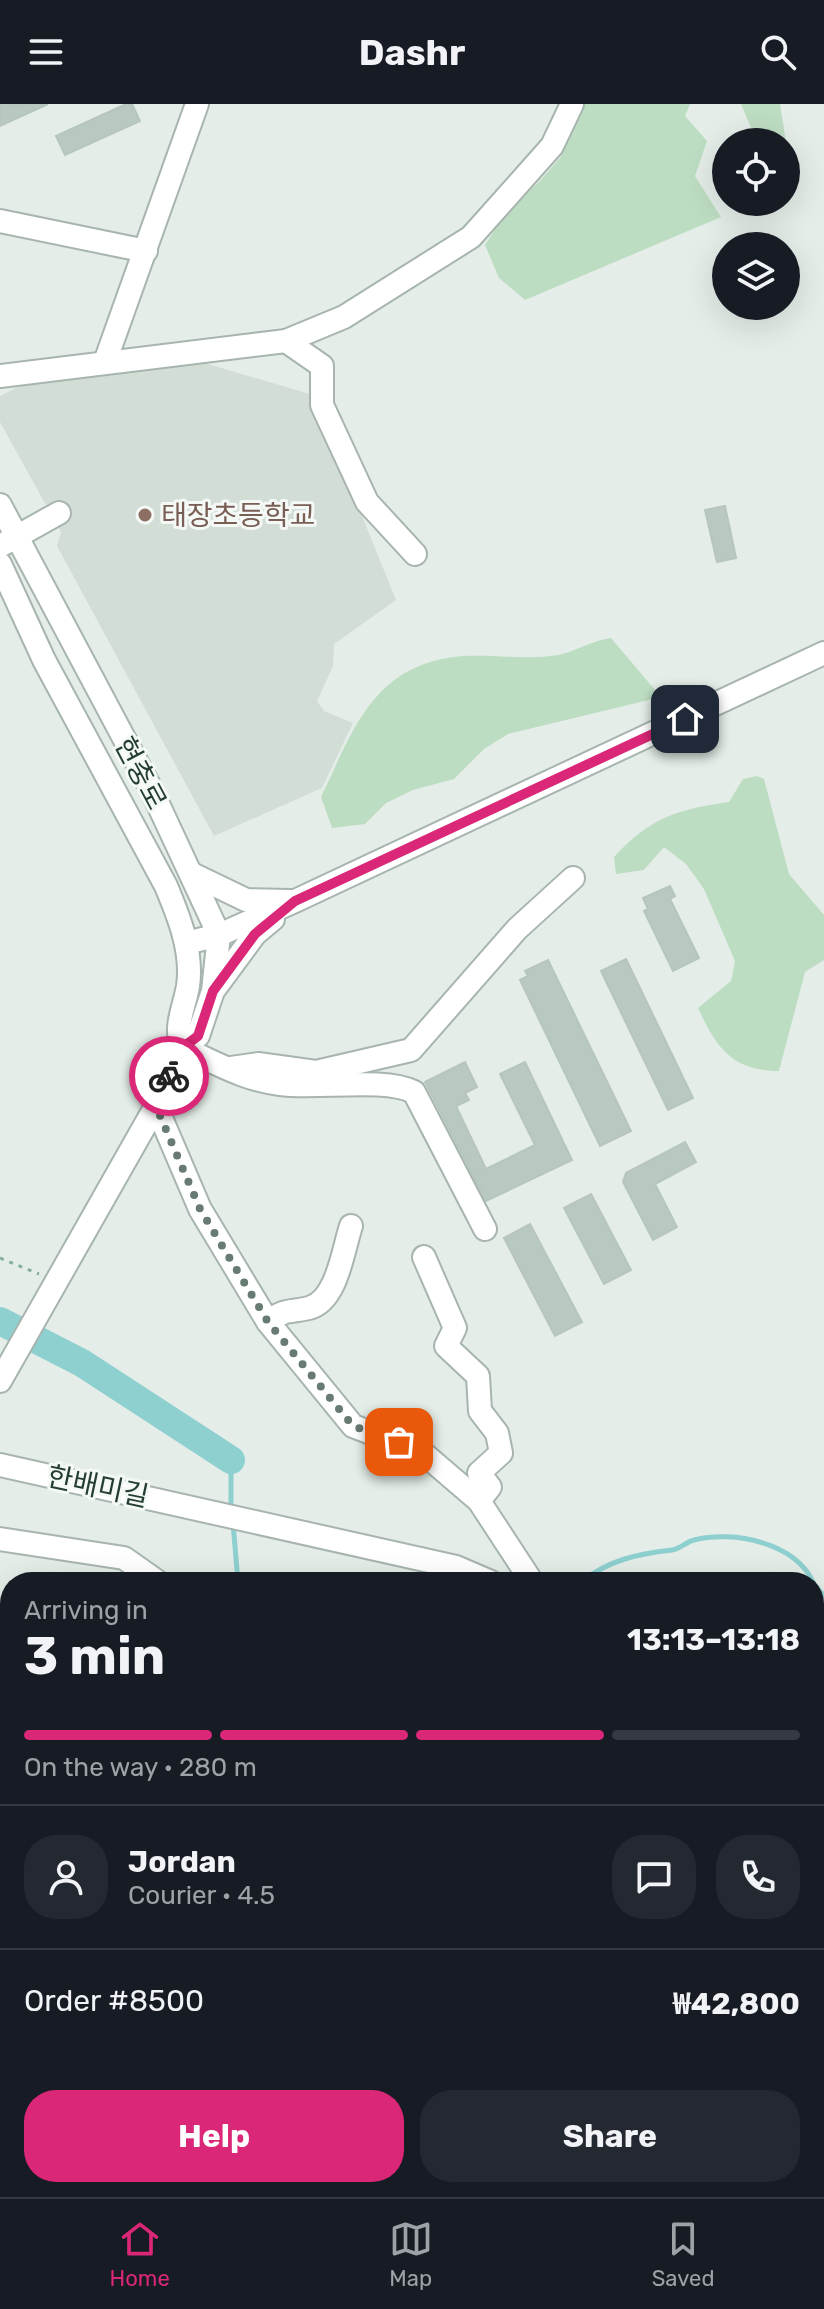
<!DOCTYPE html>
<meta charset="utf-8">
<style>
:root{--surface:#171b24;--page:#242831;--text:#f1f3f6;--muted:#9ea1a6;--line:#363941;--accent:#db2777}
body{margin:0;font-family:Rubik,"Noto Sans KR",sans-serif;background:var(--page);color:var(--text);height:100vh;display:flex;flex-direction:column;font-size:30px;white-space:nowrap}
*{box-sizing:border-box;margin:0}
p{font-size:26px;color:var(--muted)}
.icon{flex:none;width:44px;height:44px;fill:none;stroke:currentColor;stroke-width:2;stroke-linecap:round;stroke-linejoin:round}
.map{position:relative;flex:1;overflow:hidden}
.panel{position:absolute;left:0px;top:1468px;width:824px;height:626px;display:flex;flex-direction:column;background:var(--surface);border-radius:32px 32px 0 0;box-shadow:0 8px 32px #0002}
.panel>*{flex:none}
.tools{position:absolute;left:712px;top:24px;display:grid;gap:16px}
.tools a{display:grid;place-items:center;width:88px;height:88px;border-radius:50%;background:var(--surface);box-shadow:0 8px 32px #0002;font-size:40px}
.pin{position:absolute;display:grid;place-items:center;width:68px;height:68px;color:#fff;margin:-34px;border-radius:16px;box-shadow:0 4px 12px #0006}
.courier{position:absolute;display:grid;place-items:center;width:80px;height:80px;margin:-40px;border:6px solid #db2777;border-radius:50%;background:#fff;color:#222;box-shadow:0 2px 10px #0007}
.overview em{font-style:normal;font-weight:700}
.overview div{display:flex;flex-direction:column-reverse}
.overview{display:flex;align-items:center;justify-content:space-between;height:136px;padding:0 24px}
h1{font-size:52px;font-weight:700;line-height:60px}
.bar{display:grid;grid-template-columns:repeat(4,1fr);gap:12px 8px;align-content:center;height:96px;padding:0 24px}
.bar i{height:10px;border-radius:6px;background:var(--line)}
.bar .selected{background:var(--accent)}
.bar p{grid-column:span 4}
.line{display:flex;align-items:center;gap:20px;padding:0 24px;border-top:2px solid var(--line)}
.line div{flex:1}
.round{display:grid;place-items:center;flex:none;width:84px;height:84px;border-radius:32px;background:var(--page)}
.cta{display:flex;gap:16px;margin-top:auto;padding:16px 24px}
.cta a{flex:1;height:92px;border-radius:32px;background:var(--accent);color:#fff;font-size:32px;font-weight:700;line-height:92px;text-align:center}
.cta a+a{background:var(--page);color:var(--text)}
header{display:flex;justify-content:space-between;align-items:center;height:104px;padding:0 24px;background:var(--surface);font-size:36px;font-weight:700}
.dock{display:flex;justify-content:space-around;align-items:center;height:112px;border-top:2px solid var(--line);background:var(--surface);font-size:22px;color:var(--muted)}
.dock a{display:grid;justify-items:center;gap:4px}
.dock .selected{color:var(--accent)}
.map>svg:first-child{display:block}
</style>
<header><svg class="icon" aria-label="menu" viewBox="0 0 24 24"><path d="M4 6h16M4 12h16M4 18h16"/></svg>Dashr<svg class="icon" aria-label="search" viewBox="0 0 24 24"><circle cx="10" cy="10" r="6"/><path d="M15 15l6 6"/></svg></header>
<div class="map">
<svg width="824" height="2093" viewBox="0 0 824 2093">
<rect width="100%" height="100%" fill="#e4ede8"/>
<!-- built -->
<path fill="#d2ddd6" d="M191,255L313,291L396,496L334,540L333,562L317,597L324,607L353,619L322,684L214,732L57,442L61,428L0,318V292L39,272Z"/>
<!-- green -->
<g fill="#bdddc2">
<path d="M585,0H690L685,12L707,37L695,72L721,113L525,196L499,174L485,141L510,103L538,79L560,54Z"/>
<path d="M741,0H780L786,38H757Z"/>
<path d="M611,534L661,593L508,630L484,645L454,675L413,686L386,699L365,720L332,724L321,693C351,631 371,567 447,554C479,548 522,557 558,551C575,548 590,537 611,534Z"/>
<path d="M757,672L764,675L789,770L824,811V856L805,868L779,967C732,967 716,943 698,904L731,877L735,857L704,785L686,760L664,743L644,766L616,770L614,753C651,713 676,706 729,698L743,675Z"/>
<path d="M10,1505V2084H215L216,2093H132L121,2089L0,2093V1506Z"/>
<path d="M538,2084H778L777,2093H535Z"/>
</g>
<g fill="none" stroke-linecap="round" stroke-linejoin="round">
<!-- stream -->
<g stroke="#8ecfd0" stroke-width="5">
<path d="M231,1356V1406"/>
<path d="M233,1419L238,1478"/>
<path d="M581,1478C609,1456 637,1450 672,1446C680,1445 686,1438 694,1436C734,1426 795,1439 813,1478"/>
<path d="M814,1480L824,1492"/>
</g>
<!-- river -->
<path stroke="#8ecfd0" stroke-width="28" d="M0,1217L82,1259L231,1356"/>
</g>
<!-- building -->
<g fill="#b9c8c0" stroke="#b6c6bd" stroke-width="2">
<path d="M0,0H48L0,22Z"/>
<path d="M126,0H132L140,17L65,51L56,32Z"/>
<path d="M725,402L736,454L717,458L705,406Z"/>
<path d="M670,782L675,792L670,795L699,854L673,867L644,807L648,805L643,794Z"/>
<path d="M626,855L693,994L668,1006L601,867Z"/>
<path d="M548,856L631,1027L600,1042L520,876L528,872L525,867Z"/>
<path d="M465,958L477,983L465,989L469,996L456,1002L486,1065L535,1041L500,970L525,958L572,1056L486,1097L425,978Z"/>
<path d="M685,1038L696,1058L655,1080L677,1123L653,1136L623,1078L626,1069Z"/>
<path d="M591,1090L631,1166L604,1180L564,1104Z"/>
<path d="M530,1120L582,1218L555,1232L504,1134Z"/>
</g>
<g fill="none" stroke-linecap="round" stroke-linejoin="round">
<!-- minor casing -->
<g stroke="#a7b5ae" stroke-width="26">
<g id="minor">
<path d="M0,117L146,147"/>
<path d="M286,237L322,262V301L367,398L415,450"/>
<path d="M105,258L197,0"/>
<path d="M0,272L286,237L344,213L471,133L552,42L572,0"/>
<path d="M0,401L151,685L219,831L213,887L198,932L182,944L156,1002L0,1277"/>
<path d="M0,442L59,409"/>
<path d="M0,460L44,556L166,782C179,813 193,848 188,882C184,905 174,921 182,944C215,958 244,976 280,980C317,985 384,973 414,988L485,1125"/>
<path d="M192,770L246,796L290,797"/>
<path d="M186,839L219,831L295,797L824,549"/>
<path d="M216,883L255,830L273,815"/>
<path d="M231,964L258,960L316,968L411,946L517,825L573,774"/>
<path d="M156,1002L200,1105L268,1218L353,1322L423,1349L479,1397L532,1478"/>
<path d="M424,1153L455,1224L446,1242L478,1272L480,1307L497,1329L501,1349L479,1369L490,1383L479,1397"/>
<path d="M268,1218C286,1204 289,1209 309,1204C337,1197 343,1146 351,1122"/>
<path d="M0,1361L456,1463L491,1478"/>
<path d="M0,1435L124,1454L158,1478"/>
<path d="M814,1798L824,1799"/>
</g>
</g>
<!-- path -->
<path stroke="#85af9c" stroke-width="3" stroke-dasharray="4 6" stroke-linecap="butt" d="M0,1154L39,1170"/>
<!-- minor -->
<use href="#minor" stroke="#fff" stroke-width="22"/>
</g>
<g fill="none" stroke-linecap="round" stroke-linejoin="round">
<!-- done -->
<path stroke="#677b72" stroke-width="8" stroke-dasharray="0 14.4" d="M169,972L156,1002L200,1105L268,1218L353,1322L399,1338"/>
<!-- route -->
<path stroke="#db2777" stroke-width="10" d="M169,972L182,944L198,932L213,887L255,830L295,797L685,615"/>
</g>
<!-- markers -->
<circle fill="#8d6e63" stroke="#f4f9f6" stroke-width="3" cx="145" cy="411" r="8"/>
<g text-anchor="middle" stroke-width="6" stroke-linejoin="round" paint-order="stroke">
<!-- education labels -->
<g font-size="28" fill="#785e54" stroke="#f4f9f6" text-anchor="start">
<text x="161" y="421">태장초등학교</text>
</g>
<!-- street labels -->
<g font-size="28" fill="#243e33" stroke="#f4f9f6">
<text transform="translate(141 669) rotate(62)" y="10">현충로</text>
<text transform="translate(98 1382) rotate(12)" y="10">한배미길</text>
</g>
</g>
</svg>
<div class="tools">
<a><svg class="icon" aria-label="locate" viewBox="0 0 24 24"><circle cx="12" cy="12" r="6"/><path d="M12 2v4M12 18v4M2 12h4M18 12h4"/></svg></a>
<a><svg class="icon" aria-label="layers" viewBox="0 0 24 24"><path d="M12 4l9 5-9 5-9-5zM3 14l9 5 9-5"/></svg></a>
</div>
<div class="pin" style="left:399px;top:1338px;background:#ea580c"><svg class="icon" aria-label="bag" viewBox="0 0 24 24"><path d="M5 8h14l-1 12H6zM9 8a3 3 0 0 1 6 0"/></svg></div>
<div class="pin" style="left:685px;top:615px;background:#1f2937"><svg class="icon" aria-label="home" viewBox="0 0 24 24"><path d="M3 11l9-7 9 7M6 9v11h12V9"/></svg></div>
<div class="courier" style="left:169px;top:972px"><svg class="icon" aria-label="bike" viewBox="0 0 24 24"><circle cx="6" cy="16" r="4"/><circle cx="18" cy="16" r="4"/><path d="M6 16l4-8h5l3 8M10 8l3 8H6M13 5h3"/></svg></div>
<section class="panel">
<div class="overview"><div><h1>3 min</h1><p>Arriving in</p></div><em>13:13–13:18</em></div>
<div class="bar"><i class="selected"></i><i class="selected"></i><i class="selected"></i><i></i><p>On the way · 280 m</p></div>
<div class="line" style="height:144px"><a class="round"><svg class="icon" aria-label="person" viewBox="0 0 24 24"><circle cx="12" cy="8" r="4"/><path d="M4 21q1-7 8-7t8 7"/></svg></a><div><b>Jordan</b><p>Courier · 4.5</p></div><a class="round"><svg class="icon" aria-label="chat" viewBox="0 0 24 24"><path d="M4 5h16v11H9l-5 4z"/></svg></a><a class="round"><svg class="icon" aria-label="phone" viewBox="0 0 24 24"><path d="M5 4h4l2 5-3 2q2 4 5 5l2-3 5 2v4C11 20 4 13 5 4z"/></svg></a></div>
<div class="line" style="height:104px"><div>Order #8500</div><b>₩42,800</b></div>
<div class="cta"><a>Help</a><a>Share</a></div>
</section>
</div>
<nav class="dock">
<a class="selected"><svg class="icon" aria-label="home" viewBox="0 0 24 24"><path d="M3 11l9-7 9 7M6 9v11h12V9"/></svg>Home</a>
<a><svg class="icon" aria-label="map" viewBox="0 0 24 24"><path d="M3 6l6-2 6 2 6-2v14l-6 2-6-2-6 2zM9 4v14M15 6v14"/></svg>Map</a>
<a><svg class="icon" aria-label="saved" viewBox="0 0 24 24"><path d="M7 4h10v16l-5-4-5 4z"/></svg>Saved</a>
</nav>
